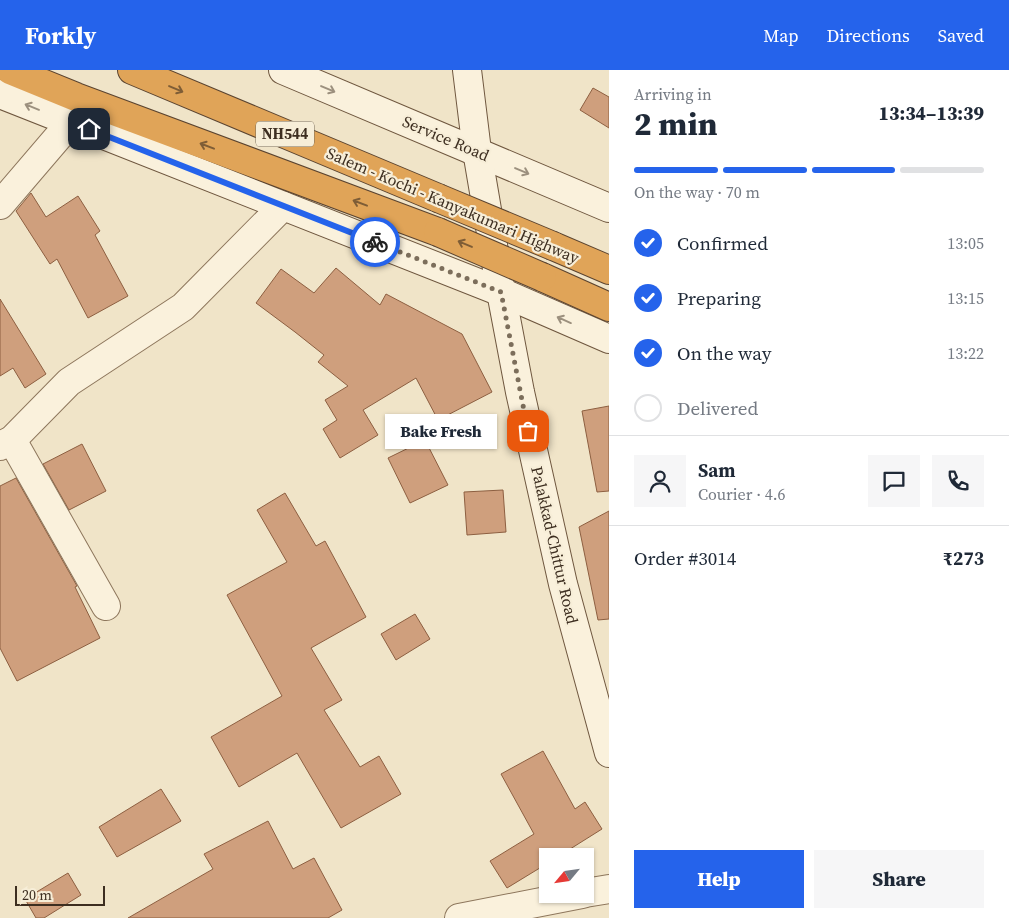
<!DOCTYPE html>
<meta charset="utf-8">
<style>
:root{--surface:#fff;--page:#f6f6f7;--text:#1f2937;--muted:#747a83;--line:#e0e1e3;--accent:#2563eb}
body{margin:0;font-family:"Source Serif 4",serif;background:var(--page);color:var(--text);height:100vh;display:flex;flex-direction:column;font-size:19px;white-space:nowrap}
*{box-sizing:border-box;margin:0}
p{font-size:16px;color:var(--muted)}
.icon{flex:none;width:28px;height:28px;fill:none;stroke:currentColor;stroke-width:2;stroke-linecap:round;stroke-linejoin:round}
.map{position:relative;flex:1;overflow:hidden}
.side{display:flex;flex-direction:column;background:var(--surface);width:400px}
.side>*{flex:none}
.needle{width:32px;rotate:241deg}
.tools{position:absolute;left:539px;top:778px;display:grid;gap:10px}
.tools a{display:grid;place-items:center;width:55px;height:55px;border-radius:0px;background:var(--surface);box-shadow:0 1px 4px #0004;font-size:25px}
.scale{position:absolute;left:15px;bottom:12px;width:90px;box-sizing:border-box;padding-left:5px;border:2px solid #3d2e20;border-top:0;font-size:14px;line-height:18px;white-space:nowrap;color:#3d2e20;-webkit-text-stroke:4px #f7eed8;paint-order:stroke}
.pin{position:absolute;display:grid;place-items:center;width:42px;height:42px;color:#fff;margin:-21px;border-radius:10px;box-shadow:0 2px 8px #0006}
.courier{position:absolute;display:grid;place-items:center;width:50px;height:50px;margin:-25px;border:4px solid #2563eb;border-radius:50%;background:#fff;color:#222;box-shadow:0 1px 6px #0007}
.bubble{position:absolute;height:35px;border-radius:0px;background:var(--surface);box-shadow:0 1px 4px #0004;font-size:16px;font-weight:800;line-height:35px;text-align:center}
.summary em{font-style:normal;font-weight:800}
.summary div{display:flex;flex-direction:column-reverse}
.summary{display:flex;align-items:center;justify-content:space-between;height:85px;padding:0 25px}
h1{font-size:32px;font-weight:800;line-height:38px}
.bar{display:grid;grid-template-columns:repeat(4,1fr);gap:8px 5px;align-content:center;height:60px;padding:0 25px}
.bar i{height:6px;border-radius:4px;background:var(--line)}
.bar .current{background:var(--accent)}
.bar p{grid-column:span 4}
.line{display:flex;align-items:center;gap:12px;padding:0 25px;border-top:1px solid var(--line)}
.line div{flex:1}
.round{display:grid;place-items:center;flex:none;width:52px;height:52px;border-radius:0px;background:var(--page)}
ol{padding:0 25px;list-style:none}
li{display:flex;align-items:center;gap:15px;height:55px}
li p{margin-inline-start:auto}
li .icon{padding:5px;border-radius:50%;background:var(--accent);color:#fff;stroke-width:4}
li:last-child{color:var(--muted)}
li i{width:28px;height:28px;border:2px solid var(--line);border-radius:50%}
.action{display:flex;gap:10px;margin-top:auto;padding:10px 25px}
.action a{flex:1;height:58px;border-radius:0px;background:var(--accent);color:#fff;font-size:20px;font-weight:800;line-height:58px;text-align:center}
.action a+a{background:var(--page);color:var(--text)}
header{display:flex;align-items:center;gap:30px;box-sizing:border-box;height:70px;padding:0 25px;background:var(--accent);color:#fff}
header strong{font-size:24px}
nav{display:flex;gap:28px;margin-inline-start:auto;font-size:18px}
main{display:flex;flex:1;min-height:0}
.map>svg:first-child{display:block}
</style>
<header>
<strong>Forkly</strong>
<nav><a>Map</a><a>Directions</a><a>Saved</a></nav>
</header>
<main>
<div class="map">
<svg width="609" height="848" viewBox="0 0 609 848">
<rect width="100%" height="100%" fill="#f0e4c8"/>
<!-- building -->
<g fill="#cf9f7d" stroke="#8d5f41">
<path d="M593,18L609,27V58L580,40Z"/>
<path d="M31,123L46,147L78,126L100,161L95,165L128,226L88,248L57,189L50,194L16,141Z"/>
<path d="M336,198L380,235L386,224L462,264L492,322L438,350L416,308L363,340L378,365L340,388L323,359L337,350L325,330L348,316L318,292L324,285L295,262L256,233L281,199L314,223Z"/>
<path d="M0,229L46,304L25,318L13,298L0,306Z"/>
<path d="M609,336V421L597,422L582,341Z"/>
<path d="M425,370L448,415L410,433L388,388Z"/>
<path d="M82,374L106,421L69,440L43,394Z"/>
<path d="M16,408L77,516L75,517L100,568L17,611L0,578V416Z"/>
<path d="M503,420L506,462L467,465L464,422Z"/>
<path d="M285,423L316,476L325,471L366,547L311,578L342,630L324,640L360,697L379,686L401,724L341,758L297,683L239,717L211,667L282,626L227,525L287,492L257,440Z"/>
<path d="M609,441V549L598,550L579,457Z"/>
<path d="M415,544L430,569L396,590L381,564Z"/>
<path d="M543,681L575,739L585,732L602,759L559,786H548V793L507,818L490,791L534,764L501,704Z"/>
<path d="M161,719L181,751L117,787L99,757Z"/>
<path d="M268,751L293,799L314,788L342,840L328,848H128L213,799L204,784Z"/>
<path d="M68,803L81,825L44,848H36L25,829Z"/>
</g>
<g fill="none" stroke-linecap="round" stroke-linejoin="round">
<!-- street casing -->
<g stroke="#8d765c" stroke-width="30">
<g id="street">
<path d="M0,135L71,52"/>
<path d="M12,370L106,536"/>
<path d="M0,376L12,370L69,312L183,237L283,136"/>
<path d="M585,823L609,819"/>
<path d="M459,848L582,824"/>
</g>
</g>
<!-- secondary casing -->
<g stroke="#6f573f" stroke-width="30">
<g id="secondary">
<path d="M283,0L609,138"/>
<path d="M467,0L477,81L501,222L520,322L563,514L609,683"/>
<path d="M0,24L501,222L609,269"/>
</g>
</g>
<!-- highway casing -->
<g stroke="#5b4430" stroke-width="30">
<g id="highway">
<path d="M10,0L76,27L438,162"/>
<path d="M132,0L438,128"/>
<path d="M553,176L609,200"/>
<path d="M542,207L609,237"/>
</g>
</g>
<!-- street -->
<use href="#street" stroke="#faf1dc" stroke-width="28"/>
<!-- secondary -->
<use href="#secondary" stroke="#faf1dc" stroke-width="28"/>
<!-- highway -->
<use href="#highway" stroke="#e0a458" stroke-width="28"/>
<!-- highway-bridge casing -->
<g stroke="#5b4430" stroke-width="30" stroke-linecap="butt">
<g id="highway-bridge">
<path d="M438,128L553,176"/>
<path d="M438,162L542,207"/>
</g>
</g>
<!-- highway-bridge -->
<use href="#highway-bridge" stroke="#e0a458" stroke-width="28"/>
</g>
<!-- one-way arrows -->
<defs><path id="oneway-shaft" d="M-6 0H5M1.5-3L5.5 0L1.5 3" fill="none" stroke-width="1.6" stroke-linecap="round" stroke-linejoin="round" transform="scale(1.25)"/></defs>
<g stroke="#7e5d36">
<use href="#oneway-shaft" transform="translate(176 19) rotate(23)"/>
<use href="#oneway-shaft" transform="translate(207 76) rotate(-159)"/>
<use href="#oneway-shaft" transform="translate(360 133) rotate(-159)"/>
<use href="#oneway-shaft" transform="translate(465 174) rotate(-157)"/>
</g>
<g stroke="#9c907e">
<use href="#oneway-shaft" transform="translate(328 19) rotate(23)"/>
<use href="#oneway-shaft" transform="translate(32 37) rotate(-158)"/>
<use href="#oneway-shaft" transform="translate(522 101) rotate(23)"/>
<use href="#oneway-shaft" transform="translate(564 250) rotate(-156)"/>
</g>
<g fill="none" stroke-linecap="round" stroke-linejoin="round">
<!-- done -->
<path stroke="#7c6e5b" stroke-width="5" stroke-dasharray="0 9" d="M375,172L501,222L528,361"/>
<!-- route -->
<path stroke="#2563eb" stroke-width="6" d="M89,59L375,172"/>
</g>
<g text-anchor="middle" stroke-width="4.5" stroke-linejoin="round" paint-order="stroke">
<!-- shield labels -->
<rect fill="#f7eed8" stroke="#756857" stroke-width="1" x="256" y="51.5" width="58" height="25" rx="4"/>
<g font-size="15" font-weight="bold" fill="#3d2e20">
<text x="285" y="69">NH544</text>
</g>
<!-- street labels -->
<g font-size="16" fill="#3d2e20" stroke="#f7eed8">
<text transform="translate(446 68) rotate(23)" y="6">Service Road</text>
<text transform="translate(453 135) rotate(23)" y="6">Salem - Kochi - Kanyakumari Highway</text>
<text transform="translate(555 475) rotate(77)" y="6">Palakkad-Chittur Road</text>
</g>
</g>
</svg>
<div class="tools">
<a><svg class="needle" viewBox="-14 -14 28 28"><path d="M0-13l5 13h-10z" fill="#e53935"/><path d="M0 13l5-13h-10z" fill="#747a83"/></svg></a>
</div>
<div class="scale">20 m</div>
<div class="pin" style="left:528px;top:361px;background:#ea580c"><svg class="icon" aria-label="bag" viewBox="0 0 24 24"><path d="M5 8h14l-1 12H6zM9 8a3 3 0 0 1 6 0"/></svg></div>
<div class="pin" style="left:89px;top:59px;background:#1f2937"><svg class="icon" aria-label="home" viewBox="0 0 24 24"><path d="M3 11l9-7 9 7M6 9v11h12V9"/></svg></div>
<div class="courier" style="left:375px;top:172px"><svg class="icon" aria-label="bike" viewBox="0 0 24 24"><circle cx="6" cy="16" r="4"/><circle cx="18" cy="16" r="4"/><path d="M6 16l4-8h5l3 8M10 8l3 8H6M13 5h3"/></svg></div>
<div class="bubble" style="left:385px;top:344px;width:112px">Bake Fresh</div>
</div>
<section class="side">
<div class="summary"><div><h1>2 min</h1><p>Arriving in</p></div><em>13:34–13:39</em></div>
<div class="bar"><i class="current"></i><i class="current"></i><i class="current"></i><i></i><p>On the way · 70 m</p></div>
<ol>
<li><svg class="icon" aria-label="check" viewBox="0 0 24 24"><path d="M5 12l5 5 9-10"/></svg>Confirmed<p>13:05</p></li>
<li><svg class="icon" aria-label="check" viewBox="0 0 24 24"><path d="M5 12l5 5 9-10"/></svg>Preparing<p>13:15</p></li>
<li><svg class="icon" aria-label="check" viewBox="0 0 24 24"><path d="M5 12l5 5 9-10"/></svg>On the way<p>13:22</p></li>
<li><i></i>Delivered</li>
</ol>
<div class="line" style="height:90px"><a class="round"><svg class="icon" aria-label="person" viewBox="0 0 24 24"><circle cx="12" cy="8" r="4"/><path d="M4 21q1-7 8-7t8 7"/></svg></a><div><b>Sam</b><p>Courier · 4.6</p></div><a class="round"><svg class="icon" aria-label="chat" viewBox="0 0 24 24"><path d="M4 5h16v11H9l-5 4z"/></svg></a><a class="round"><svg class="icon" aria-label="phone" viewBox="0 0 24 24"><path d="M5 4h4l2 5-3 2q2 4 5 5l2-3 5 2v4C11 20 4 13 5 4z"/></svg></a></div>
<div class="line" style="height:65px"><div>Order #3014</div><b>₹273</b></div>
<div class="action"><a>Help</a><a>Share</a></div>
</section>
</main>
